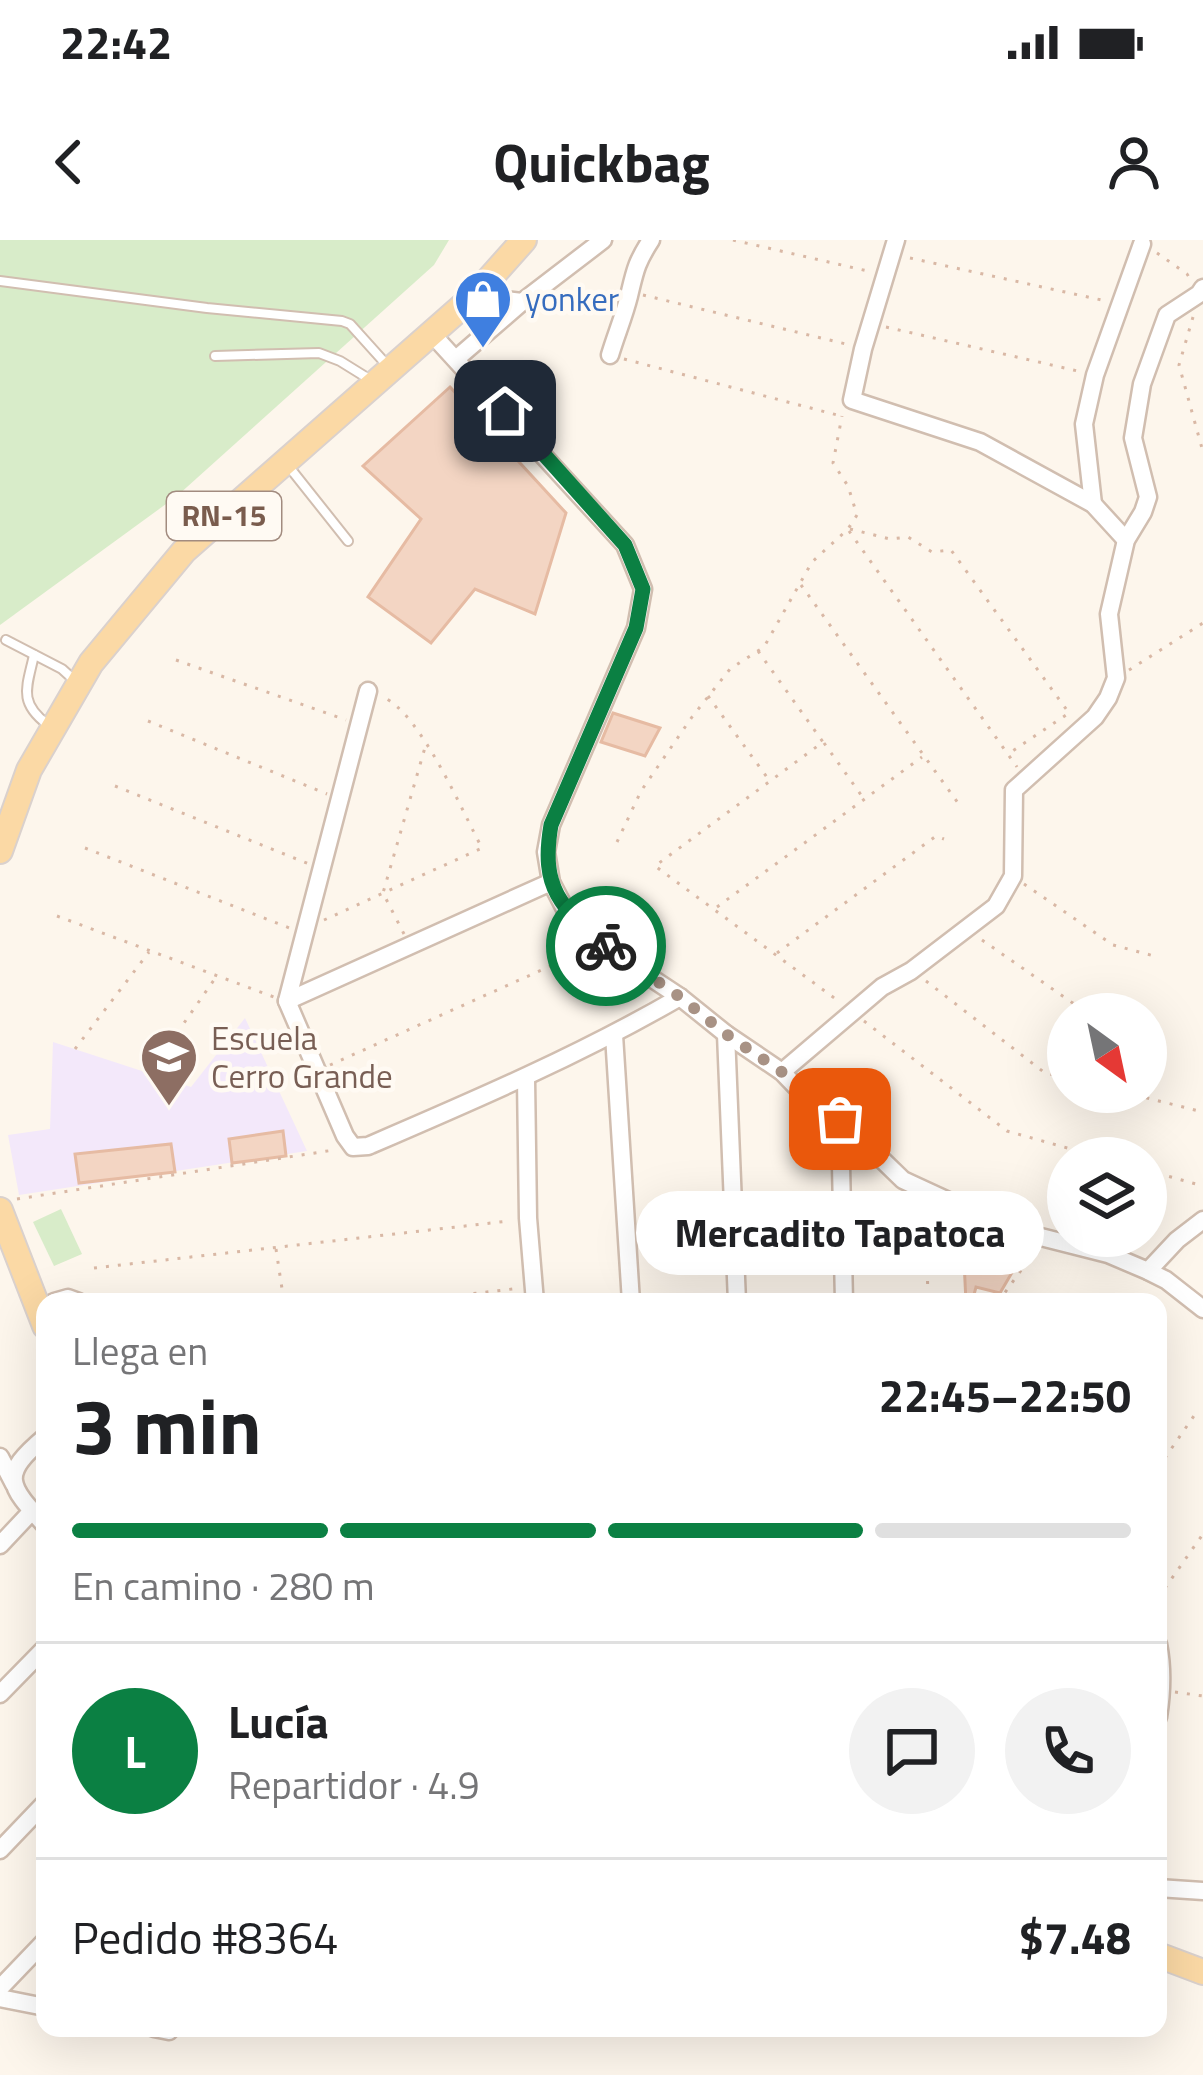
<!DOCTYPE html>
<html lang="es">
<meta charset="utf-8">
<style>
:root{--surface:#fff;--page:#f2f2f2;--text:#202124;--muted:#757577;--line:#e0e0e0;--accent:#0b8043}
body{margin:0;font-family:"Titillium Web",sans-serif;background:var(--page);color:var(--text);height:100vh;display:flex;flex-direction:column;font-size:45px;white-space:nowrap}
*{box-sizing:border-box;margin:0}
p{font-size:39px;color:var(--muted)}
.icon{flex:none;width:66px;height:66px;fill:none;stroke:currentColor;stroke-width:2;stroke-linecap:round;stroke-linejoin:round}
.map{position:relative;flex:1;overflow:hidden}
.side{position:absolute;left:36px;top:1053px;width:1131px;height:744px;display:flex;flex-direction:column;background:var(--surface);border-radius:24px;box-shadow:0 12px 48px #0002}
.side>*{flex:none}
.needle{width:78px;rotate:147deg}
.controls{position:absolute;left:1047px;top:753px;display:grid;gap:24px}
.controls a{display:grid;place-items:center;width:120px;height:120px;border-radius:50%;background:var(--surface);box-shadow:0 12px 48px #0002;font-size:60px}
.pin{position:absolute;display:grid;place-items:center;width:102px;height:102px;color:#fff;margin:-51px;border-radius:24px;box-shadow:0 6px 18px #0006}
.courier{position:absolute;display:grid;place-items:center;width:120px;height:120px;margin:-60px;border:9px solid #0b8043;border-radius:50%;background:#fff;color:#222;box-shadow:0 3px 15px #0007}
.bubble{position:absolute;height:84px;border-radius:42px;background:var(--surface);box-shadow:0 12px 48px #0002;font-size:39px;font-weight:700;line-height:84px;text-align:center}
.head em{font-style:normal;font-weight:700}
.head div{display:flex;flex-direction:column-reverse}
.head{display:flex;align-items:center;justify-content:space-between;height:204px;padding:0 36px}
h1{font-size:78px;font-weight:700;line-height:90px}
.bar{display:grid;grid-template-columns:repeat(4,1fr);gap:18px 12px;align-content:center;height:144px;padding:0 36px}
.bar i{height:15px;border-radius:9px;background:var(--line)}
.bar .on{background:var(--accent)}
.bar p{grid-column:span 4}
.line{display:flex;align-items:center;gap:30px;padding:0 36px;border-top:3px solid var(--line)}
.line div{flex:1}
.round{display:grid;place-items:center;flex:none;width:126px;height:126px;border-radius:63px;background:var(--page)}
.status{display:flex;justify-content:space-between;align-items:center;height:84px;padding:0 60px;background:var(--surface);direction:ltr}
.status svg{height:33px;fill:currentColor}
header{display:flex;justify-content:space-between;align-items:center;height:156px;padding:0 36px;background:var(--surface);font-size:54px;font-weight:700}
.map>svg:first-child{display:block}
</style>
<div class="status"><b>22:42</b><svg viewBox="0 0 49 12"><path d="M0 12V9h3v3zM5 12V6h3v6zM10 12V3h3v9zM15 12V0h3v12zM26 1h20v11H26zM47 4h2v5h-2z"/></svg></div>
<header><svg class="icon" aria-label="back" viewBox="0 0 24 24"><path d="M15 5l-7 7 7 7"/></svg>Quickbag<svg class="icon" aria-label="person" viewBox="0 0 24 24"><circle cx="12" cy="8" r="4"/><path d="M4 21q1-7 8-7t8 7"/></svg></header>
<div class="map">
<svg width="1203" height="1835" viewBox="0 0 1203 1835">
<rect width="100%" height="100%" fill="#fdf6ec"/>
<!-- education -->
<path fill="#f3e8fa" d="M245,778L307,911L19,955L8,895L50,889L53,802L191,847Z"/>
<!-- green -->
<g fill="#d8ecc9">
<path d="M0,0H449L434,25L177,256L0,385Z"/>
<path d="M61,969L82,1014L54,1026L33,982Z"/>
</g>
<!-- building -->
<g fill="#f3d5c3" stroke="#e6bba3" stroke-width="3">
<path d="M450,147L566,273L535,374L475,349L431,403L368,357L421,279L363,226Z"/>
<path d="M613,473L660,488L645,516L601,502Z"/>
<path d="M283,891L286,916L232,923L229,899Z"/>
<path d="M171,904L175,932L79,943L75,914Z"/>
<path d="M971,996L994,1003L996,1000L1024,1012L1000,1053L976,1047L972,1062H966L964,1021Z"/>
</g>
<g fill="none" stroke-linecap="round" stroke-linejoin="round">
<!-- service casing -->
<g stroke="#d1beb0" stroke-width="12">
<g id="service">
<path d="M0,41L207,68L342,81L350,84L386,124"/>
<path d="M215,116L319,113L340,121L369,139"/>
<path d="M286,223L348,301"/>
<path d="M6,400L62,429L73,439"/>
<path d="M34,415C27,447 18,462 47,484"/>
</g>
</g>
<!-- minor casing -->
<g stroke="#d1beb0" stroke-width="21">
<g id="minor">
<path d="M896,0L863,109L852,160L980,202L1093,264L1126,300"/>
<path d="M474,56L522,62L603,0"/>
<path d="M432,94L625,305L643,349L636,388L551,585L546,612L551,642L565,669L618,716L680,757L726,794L782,832L806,857L840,879L903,940L1009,989L1108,1014L1148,1031L1166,1040L1203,1069"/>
<path d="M610,115C616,95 624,76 629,56C635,31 636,23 651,0"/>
<path d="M456,119L522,62"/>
<path d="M1093,264L1084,184L1095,135L1142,4"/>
<path d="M368,451L287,761L345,896L353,907L368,906C475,860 580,815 680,757"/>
<path d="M287,761L551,642"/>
<path d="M726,794L737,1062"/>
<path d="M614,795L631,1062"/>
<path d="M782,832L882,747L911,731L996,666L1013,636L1014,550L1095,477L1108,458L1116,438L1109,374L1126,300L1143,272L1148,257L1133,198L1142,144L1167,75L1199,54L1203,48"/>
<path d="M526,839L528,978L535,1062"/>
<path d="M840,879L844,1062"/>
<path d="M1148,1031L1177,1000L1203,980"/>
<path d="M54,1062L68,1058L79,1062"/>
<path d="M45,1197C0,1235 7,1244 45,1285"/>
<path d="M0,1217L14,1244"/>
<path d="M0,1305L32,1271"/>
<path d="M1158,1404C1163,1429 1162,1452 1158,1477"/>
<path d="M0,1454L45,1408"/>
<path d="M0,1610L45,1563"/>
<path d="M1158,1648L1203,1651"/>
<path d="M0,1748L45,1701"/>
<path d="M0,1758L45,1767"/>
<path d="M154,1788L169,1791"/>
</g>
</g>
<!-- primary casing -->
<g stroke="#dad1cd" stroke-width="28">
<g id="primary">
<path d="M0,611L29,530L91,423L184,311L474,56L524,0"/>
<path d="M0,970L45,1086"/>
<path d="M1158,1715L1203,1732"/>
</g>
</g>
<!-- path -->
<g stroke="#d9b8a5" stroke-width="3" stroke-dasharray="3 9" stroke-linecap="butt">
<path d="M733,0L872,32"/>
<path d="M1157,13L1187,34L1191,40"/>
<path d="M910,18L1106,61"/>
<path d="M643,55L850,105"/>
<path d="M554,59H575L581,62L603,58L612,51"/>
<path d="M1193,77L1179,125L1203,212"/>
<path d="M886,87L1082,132"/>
<path d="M624,119L841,176"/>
<path d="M850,289L890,299L908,297L932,312L951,310L1069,473L1008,514"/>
<path d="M849,291L1017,527"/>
<path d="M801,345L958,563"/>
<path d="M758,411L823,502L655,626L837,760"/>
<path d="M176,420L346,480"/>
<path d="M1129,430L1203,383"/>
<path d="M708,456L769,540"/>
<path d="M148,481L327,554"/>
<path d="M824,503L864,559"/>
<path d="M115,546L309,624"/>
<path d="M617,602L641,551L692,477L730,429L764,407L812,322L848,289L857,275L848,246L833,223L842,176"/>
<path d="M85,608L292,689"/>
<path d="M1024,644L1113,705L1158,717"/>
<path d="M717,667L922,517"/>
<path d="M57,676L274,757"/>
<path d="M324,680L482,608C462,571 421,474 383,457"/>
<path d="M404,694L383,653L426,504"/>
<path d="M982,700L1077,766L1104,774"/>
<path d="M777,713L936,596L944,599"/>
<path d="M926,741L1045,833L1068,838"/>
<path d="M864,781L1007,891L1103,918"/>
<path d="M1146,787L1156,790"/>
<path d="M75,809L149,712"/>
<path d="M330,825L584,711"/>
<path d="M150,832L216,737"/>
<path d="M1123,852L1203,872"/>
<path d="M1146,930L1203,946"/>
<path d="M17,959L334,910"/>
<path d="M926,969L928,1062"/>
<path d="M276,1009L284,1062"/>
<path d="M94,1028L509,981"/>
<path d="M402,1062L521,1048"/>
<path d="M998,1062L1033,1014"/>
<path d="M1158,1228L1198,1170"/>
<path d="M1158,1358L1203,1294"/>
<path d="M1175,1452L1203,1456"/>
</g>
<!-- service -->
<use href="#service" stroke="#fff" stroke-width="8"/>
<!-- minor -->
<use href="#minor" stroke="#fff" stroke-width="16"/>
<!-- primary -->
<use href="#primary" stroke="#fbd9a5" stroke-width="24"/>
</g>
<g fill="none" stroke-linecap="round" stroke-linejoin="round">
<!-- done -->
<path stroke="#a89285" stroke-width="12" stroke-dasharray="0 21.6" d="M606,706L680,757L726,794L782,832L806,857L840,879"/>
<!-- route -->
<path stroke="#0b8043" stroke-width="15" d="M505,171L625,305L643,349L636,388L551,585C540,649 561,667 606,706"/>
</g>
<!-- icons -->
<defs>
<g id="shop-pin" transform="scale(3)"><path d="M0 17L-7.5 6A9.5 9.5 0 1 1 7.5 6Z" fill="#3f7fe0" stroke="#fffaf3"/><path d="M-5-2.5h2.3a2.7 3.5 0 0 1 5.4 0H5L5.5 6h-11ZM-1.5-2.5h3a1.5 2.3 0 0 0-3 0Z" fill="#fff"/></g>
<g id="school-pin" transform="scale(3)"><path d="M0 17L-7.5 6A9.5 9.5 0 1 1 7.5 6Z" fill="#8d6e63" stroke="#fffaf3"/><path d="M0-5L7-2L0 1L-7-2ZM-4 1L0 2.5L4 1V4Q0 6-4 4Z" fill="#fff"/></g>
</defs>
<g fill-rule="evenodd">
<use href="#shop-pin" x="483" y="59"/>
<use href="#school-pin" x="169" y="817"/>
</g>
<g text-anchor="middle" stroke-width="9" stroke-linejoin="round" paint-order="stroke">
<!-- shield labels -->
<rect fill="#fffaf3" stroke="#a28b7f" stroke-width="3" x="167" y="252" width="114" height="48" rx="9"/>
<g font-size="30" font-weight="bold" fill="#7a5c4d">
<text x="224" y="286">RN-15</text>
</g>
<!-- shop labels -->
<g font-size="33" fill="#366cbe" stroke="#fffaf3" text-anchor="start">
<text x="525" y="71">yonker</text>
</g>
<!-- education labels -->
<g font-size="33" fill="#785e54" stroke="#fffaf3" text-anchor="start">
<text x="211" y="810">Escuela<tspan x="211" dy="38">Cerro Grande</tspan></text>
</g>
</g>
</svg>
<div class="controls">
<a><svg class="needle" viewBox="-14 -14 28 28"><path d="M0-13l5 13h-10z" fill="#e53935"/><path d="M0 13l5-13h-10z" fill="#757577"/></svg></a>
<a><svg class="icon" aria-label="layers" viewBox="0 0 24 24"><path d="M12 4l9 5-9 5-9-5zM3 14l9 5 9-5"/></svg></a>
</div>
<div class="pin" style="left:840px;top:879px;background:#ea580c"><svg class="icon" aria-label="bag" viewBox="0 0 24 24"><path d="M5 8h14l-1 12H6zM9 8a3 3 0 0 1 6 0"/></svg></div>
<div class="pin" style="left:505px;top:171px;background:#1f2937"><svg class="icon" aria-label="home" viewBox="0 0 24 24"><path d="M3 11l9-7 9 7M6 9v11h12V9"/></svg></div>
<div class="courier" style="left:606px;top:706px"><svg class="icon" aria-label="bike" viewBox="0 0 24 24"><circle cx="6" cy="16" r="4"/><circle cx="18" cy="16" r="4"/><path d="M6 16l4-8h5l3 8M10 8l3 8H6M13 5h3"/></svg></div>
<div class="bubble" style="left:636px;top:951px;width:408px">Mercadito Tapatoca</div>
<section class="side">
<div class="head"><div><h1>3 min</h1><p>Llega en</p></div><em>22:45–22:50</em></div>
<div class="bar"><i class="on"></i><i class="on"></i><i class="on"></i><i></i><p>En camino · 280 m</p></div>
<div class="line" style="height:216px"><b class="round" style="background:var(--accent);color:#fff">L</b><div><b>Lucía</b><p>Repartidor · 4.9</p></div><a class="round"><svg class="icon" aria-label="chat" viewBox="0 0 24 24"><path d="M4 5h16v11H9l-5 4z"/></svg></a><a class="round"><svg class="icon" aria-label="phone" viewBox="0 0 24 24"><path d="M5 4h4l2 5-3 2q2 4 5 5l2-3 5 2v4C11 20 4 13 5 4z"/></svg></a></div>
<div class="line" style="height:156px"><div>Pedido #8364</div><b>$7.48</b></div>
</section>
</div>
